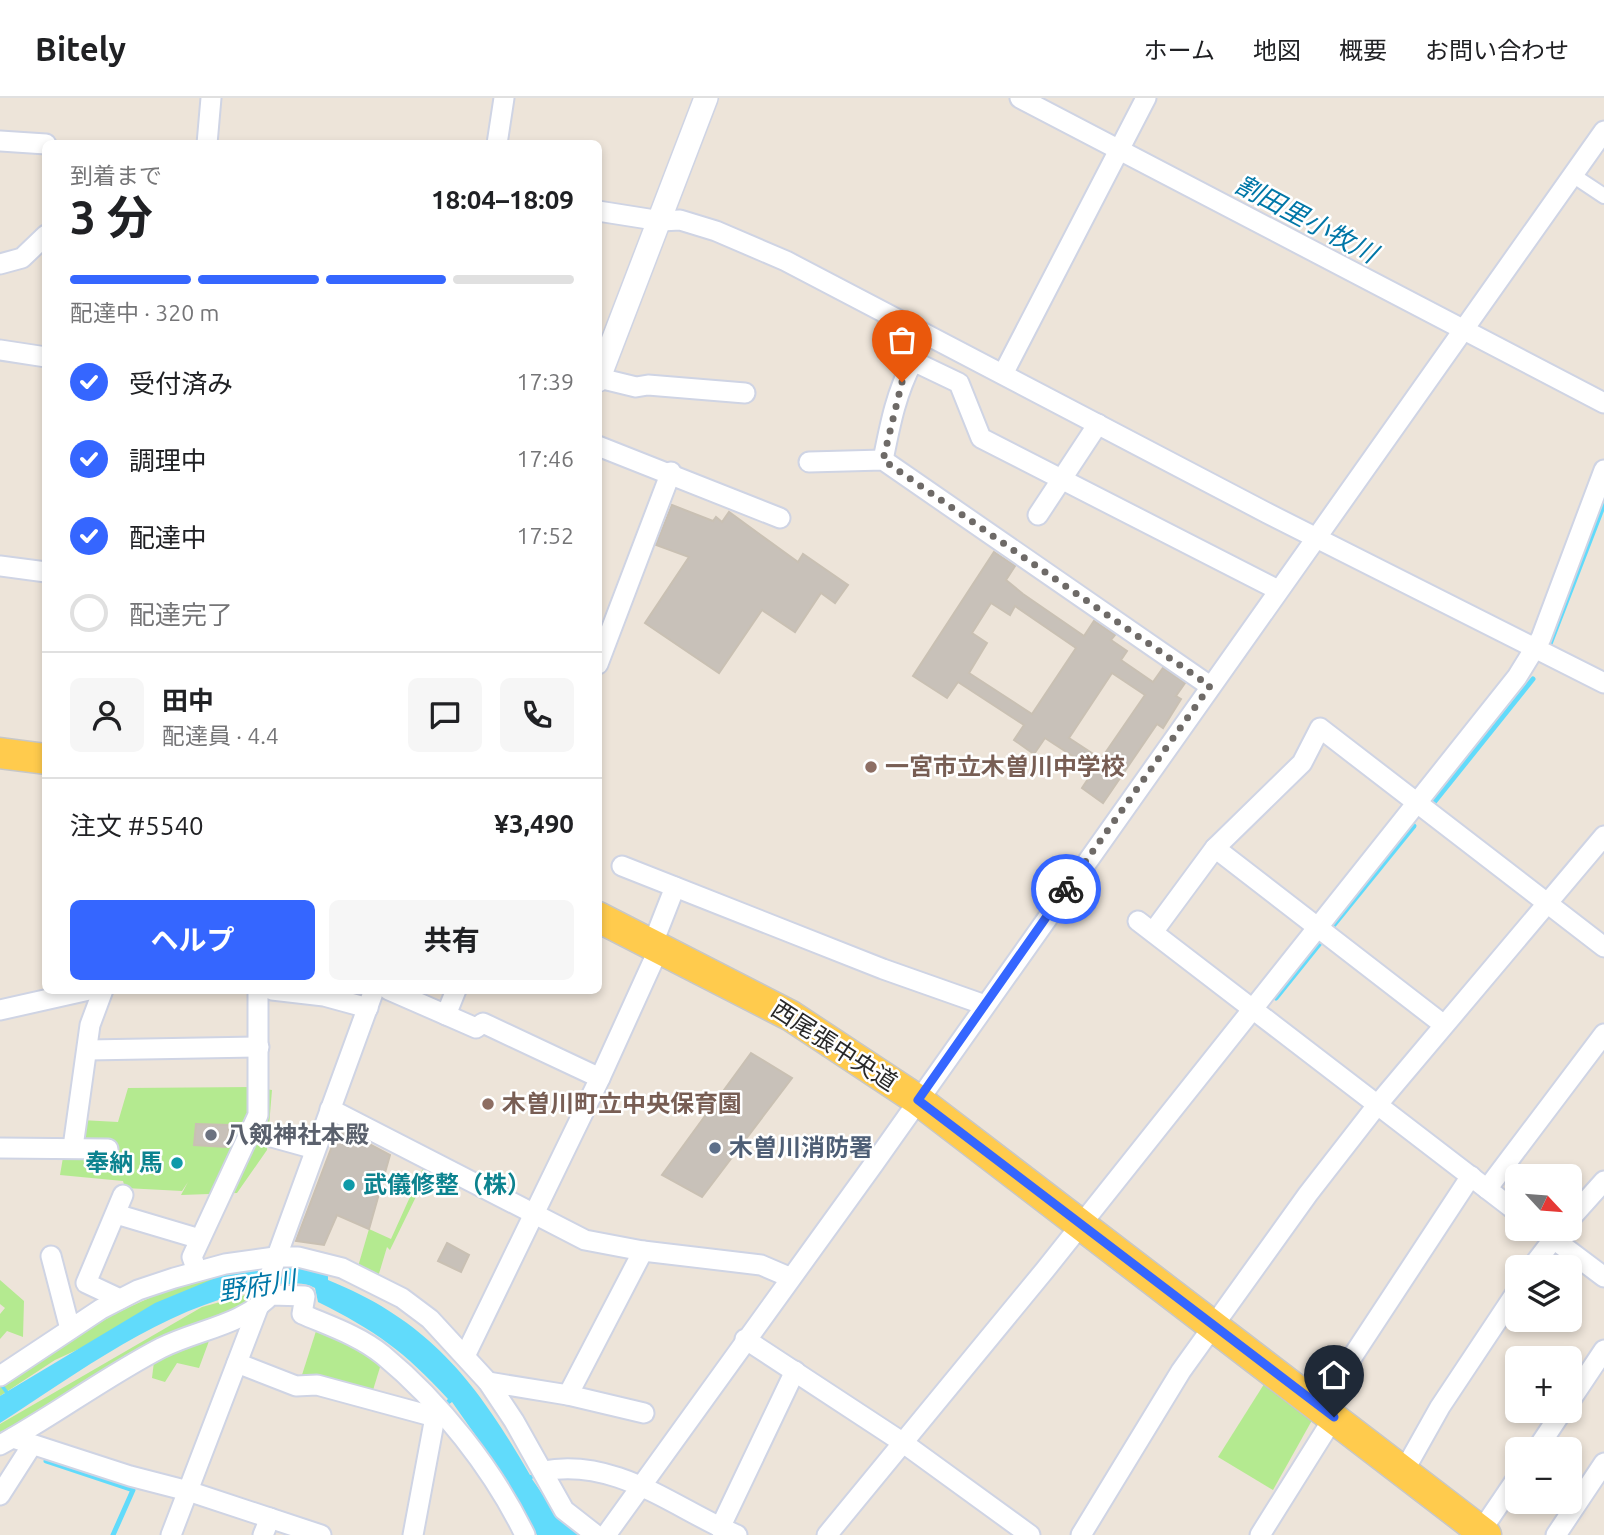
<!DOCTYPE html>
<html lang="ja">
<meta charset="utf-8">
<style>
:root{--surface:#fff;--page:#f6f6f6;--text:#202124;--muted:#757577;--line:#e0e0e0;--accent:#3566ff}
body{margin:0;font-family:Ubuntu,"Noto Sans JP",sans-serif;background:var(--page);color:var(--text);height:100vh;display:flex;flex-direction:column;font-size:26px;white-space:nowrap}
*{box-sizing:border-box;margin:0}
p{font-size:23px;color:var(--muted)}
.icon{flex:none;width:38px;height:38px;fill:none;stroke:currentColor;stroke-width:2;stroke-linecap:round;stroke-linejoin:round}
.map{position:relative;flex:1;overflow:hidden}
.sheet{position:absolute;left:42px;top:42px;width:560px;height:854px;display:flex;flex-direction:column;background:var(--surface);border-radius:10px;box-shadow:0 4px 10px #0003}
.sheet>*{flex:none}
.needle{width:46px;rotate:116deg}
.tools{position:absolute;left:1505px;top:1066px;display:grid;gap:14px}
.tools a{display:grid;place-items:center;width:77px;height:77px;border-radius:10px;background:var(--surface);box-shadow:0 4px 10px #0003;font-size:35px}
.pin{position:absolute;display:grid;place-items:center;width:60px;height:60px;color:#fff;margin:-72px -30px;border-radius:50% 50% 50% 0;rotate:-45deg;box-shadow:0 0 7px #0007}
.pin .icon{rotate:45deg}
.courier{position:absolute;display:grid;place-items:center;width:70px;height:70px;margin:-35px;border:5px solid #3566ff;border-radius:50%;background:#fff;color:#222;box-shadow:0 2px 9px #0007}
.summary em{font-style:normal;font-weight:700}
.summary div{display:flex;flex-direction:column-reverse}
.summary{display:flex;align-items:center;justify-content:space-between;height:119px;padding:0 28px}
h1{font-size:46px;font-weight:700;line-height:52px}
.bar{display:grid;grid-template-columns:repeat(4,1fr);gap:10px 7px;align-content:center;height:84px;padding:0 28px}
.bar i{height:9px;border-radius:5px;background:var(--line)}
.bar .current{background:var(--accent)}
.bar p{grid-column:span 4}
.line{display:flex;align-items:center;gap:18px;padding:0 28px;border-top:2px solid var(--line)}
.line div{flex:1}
.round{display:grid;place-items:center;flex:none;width:74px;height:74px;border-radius:10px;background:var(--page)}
ol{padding:0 28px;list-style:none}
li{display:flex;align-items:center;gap:21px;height:77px}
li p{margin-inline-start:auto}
li .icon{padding:7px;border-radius:50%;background:var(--accent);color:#fff;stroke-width:4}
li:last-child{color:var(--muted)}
li i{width:38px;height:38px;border:4px solid var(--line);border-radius:50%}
.primary-button{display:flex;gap:14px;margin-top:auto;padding:14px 28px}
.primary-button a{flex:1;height:80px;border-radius:10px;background:var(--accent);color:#fff;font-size:28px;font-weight:700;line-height:80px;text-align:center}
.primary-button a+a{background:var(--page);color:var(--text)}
header{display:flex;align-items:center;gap:42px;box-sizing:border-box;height:98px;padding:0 35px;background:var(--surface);border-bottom:2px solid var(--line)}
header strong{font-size:33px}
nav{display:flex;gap:38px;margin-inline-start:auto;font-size:24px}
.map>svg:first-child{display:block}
</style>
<header>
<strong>Bitely</strong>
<nav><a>ホーム</a><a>地図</a><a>概要</a><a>お問い合わせ</a></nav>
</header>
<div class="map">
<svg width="1604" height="1437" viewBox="0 0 1604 1437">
<rect width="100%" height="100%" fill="#ede4d9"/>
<!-- green -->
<g fill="#b4ea90">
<path d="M253,989L272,992L267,1052L237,1095L181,1097L188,1084L182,1093L125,1090L123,1083L60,1077L67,1036L81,1022L118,1024L128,990Z"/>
<path d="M411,1060L430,1070L390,1152L387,1149L378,1179L357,1172L369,1131L391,1141L423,1070L409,1063Z"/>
<path d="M270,1163L55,1262L0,1298V1285L116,1215L205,1175Z"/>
<path d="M0,1182L24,1203L23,1239L7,1233L0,1241V1216L5,1210L0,1206Z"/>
<path d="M256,1194L255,1212L195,1238L209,1243L199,1270L177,1265L165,1284L152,1280L155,1255L0,1343V1326L202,1209Z"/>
<path d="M317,1230L348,1240L381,1266L370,1302L301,1280Z"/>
<path d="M1273,1272L1320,1308L1273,1392L1218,1359Z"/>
</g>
<!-- water -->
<path fill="#61dbfb" d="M285,1168L328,1174V1182C430,1223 477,1285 530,1377L537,1376L532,1381C547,1403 559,1421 581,1437H537L500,1372L452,1304L443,1311L441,1308L448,1301C404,1253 376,1233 318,1204L315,1190C299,1182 290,1187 273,1189C172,1203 84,1271 0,1325V1298L5,1295L0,1288L2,1285L8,1293L155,1205L235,1172Z"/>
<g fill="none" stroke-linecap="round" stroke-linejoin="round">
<!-- stream -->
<g stroke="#61dbfb" stroke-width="5">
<path d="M1548,551L1604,406"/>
<path d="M1432,707L1533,581"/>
<path d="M1329,833L1414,728"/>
<path d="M1276,900L1321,844"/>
<path d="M46,1363L133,1392L113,1437"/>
</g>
</g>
<!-- building -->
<g fill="#c8c1b9" stroke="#c9c0b3" stroke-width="2" fill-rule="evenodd">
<path d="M672,407L713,423L716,419L722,424L729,414L798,464L803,456L848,487L835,505L821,495L795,534L762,512L719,575L645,525L689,459L656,447Z"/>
<path d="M994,454L1015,468L1006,482L1023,496L1084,538L1094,523L1115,537L1111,542L1127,553L1121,562L1153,584L1163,570L1185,585L1176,598L1181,601L1163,630L1157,626L1103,705L1082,690L1094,672L1045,640L1034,656L1014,642L1024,627L958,584L947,600L913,578ZM991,505L1010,517L1015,508L1076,550L1032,616L969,575L987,545L972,535ZM1112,575L1145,597L1101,661L1069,640Z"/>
<path d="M751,955L792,980L702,1099L662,1077Z"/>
<path d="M196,1026L229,1027L227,1049L194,1047Z"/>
<path d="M339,1030L390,1057L369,1131L337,1117L324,1147L296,1143Z"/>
<path d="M447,1145L469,1157L461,1174L438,1163Z"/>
</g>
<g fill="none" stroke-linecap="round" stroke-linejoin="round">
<!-- pedestrian casing -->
<g stroke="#cfd4e4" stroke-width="18">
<path id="pedestrian" d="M1580,82L1604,98"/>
</g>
<!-- minor casing -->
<g stroke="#cfd4e4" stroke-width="23">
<g id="minor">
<path d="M1020,0L1604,305"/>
<path d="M0,43L46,46"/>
<path d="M207,46L211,0"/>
<path d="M497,46L504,0"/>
<path d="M598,113L661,123L680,122L716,133L786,163L1267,415L1604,585"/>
<path d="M0,166L22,160L46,137"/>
<path d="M0,252L46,259"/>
<path d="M1003,276L1146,0"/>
<path d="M599,280L636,289L648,287L745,295"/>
<path d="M598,348L780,420"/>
<path d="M883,362C890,327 896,295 913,263L959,285L981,340L1278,492"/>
<path d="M809,364L883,362L1210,588"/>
<path d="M1038,417L1098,326"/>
<path d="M0,468L46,474"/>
<path d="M598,566L671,374"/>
<path d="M1215,750L1444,927"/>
<path d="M622,768L883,871L985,907"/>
<path d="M1138,823L1517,1114"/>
<path d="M1153,834L1215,750L1302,665L1320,630L1604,849"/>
<path d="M653,845L675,789"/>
<path d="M272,892L324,898L368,910"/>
<path d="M389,892L476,930L483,925L600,980"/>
<path d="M0,912L89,892"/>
<path d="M446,917L456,892"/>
<path d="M88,952L259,949"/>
<path d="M330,1011L585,1142L643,1153L761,1167L789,1179"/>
<path d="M250,1033L315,1051"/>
<path d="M73,1049L90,927L103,892"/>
<path d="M0,1050L108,1051"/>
<path d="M1487,1091L1604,936"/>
<path d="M116,1116L200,1141"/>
<path d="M1570,1121L1604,1083"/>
<path d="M1539,1130L1604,1179"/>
<path d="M51,1158L70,1231"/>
<path d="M1532,1169L1561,1131"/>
<path d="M197,1173L192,1159L258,1017V892"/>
<path d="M120,1201L86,1185L123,1097"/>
<path d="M745,1241L902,1344L1030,1437"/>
<path d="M465,1258L600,980L660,848"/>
<path d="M237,1265L296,1288L317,1287L435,1319"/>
<path d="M0,1278L101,1211L138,1192L174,1180L225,1166L275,1159H298L342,1170L402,1200L430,1221L488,1284L514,1323L564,1412L596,1437"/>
<path d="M488,1284L568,1297L644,1315"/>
<path d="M568,1297L643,1153"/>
<path d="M1570,1303L1604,1252"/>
<path d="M1320,1308L1471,1078"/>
<path d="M13,1340L130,1378L188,1393L321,1437"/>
<path d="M0,1347C55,1317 105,1279 161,1250C199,1231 241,1228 271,1197L305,1198L302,1216C330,1228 360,1238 383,1257C440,1304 493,1371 525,1437"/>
<path d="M1537,1351L1563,1312"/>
<path d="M543,1373C616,1359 674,1410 737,1437"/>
<path d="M1404,1373L1440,1309L1517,1193"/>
<path d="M0,1397L32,1347"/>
<path d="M720,1430L795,1273"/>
<path d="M1481,1433L1517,1380"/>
<path d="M171,1437L258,1210L374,892"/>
<path d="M263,1437L270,1420"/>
<path d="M413,1437L435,1319L440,1313"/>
<path d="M606,1437L873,1067L1604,33"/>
<path d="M827,1437L1045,1172L1517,579L1541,540L1604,372"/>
<path d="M1081,1437L1181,1273L1308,1096L1378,1006L1604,738"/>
<path d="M1260,1437L1334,1319"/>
<path d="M1556,1437L1604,1365"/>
</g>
</g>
<!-- tertiary casing -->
<g stroke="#cfd4e4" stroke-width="26">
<path id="tertiary" d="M598,282L706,0"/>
</g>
<!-- primary casing -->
<g stroke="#c7c7c7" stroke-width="33">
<g id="primary">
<path d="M0,655L46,661"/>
<path d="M598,819L791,918L918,1002L1486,1437"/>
</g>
</g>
<!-- pedestrian -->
<use href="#pedestrian" stroke="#fff" stroke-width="14"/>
<!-- minor -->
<use href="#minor" stroke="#fff" stroke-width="19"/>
<!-- tertiary -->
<use href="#tertiary" stroke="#fff" stroke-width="23"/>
<!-- primary -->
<use href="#primary" stroke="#ffcb4d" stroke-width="30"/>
</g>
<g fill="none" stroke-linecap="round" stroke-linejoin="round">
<!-- done -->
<path stroke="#6e6a67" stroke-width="7" stroke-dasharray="0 12.6" d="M902,284L883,362L1210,588L1066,791"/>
<!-- route -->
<path stroke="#3566ff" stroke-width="9" d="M1066,791L918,1002L1334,1319"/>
</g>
<!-- markers -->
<g fill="#8d6e63" stroke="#fff" stroke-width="2.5">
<circle cx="871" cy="669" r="7"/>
<circle cx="488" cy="1006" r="7"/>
</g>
<circle fill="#6b7280" stroke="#fff" stroke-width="2.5" cx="211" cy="1037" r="7"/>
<circle fill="#5c6f8a" stroke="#fff" stroke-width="2.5" cx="715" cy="1050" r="7"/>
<g fill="#0f9aa8" stroke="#fff" stroke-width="2.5">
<circle cx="177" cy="1065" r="7"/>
<circle cx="349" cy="1087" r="7"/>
</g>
<g text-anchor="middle" stroke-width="5" stroke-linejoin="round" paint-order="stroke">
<!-- education labels -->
<g font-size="24" font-weight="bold" fill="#785e54" stroke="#fff" text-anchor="start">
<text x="885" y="677">一宮市立木曽川中学校</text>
<text x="502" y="1014">木曽川町立中央保育園</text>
</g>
<!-- street labels -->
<g font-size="24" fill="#292929" stroke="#fff">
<text transform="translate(834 948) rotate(33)" y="8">西尾張中央道</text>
</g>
<!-- worship labels -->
<g font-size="24" font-weight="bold" fill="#5b616d" stroke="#fff" text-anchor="start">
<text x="225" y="1045">八剱神社本殿</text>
</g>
<!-- service labels -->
<g font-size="24" font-weight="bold" fill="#4e5e75" stroke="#fff" text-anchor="start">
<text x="729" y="1058">木曽川消防署</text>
</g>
<!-- culture labels -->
<g font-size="24" font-weight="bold" fill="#0d838f" stroke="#fff" text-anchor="end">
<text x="163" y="1073">奉納 馬</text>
<text x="363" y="1095" text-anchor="start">武儀修整（株）</text>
</g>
<!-- water labels -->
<g font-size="26" font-style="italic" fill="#0077a7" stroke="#fff">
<text transform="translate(1306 121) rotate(28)" y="9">割田里小牧川</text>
<text transform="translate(257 1188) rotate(-9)" y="9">野府川</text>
</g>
</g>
</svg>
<div class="tools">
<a><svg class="needle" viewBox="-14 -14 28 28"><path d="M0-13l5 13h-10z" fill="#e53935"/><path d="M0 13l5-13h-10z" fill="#757577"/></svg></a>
<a><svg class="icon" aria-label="layers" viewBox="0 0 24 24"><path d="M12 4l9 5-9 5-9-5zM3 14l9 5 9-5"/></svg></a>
<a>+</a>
<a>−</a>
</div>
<div class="pin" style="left:902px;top:284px;background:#ea580c"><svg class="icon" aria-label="bag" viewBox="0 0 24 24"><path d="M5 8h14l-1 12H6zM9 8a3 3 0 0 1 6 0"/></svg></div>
<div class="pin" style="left:1334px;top:1319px;background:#1f2937"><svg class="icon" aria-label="home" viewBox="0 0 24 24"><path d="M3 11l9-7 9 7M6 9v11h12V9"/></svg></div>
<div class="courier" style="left:1066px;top:791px"><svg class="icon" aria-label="bike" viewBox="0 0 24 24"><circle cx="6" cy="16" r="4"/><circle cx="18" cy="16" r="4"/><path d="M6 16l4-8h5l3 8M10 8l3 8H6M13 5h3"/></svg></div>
<section class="sheet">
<div class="summary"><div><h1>3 分</h1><p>到着まで</p></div><em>18:04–18:09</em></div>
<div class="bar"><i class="current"></i><i class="current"></i><i class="current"></i><i></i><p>配達中 · 320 m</p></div>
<ol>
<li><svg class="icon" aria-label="check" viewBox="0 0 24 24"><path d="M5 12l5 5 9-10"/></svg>受付済み<p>17:39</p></li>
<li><svg class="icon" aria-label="check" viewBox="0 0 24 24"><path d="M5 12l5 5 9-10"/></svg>調理中<p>17:46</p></li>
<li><svg class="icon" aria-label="check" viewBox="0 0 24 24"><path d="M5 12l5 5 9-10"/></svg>配達中<p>17:52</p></li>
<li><i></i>配達完了</li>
</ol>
<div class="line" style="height:126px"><a class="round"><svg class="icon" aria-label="person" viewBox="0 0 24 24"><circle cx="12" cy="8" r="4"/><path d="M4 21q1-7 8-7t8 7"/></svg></a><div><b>田中</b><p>配達員 · 4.4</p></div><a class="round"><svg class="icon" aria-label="chat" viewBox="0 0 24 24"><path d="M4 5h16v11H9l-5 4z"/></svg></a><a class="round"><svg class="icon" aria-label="phone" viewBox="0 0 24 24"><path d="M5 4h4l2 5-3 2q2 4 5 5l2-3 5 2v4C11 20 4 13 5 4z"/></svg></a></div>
<div class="line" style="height:91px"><div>注文 #5540</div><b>¥3,490</b></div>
<div class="primary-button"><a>ヘルプ</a><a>共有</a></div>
</section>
</div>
